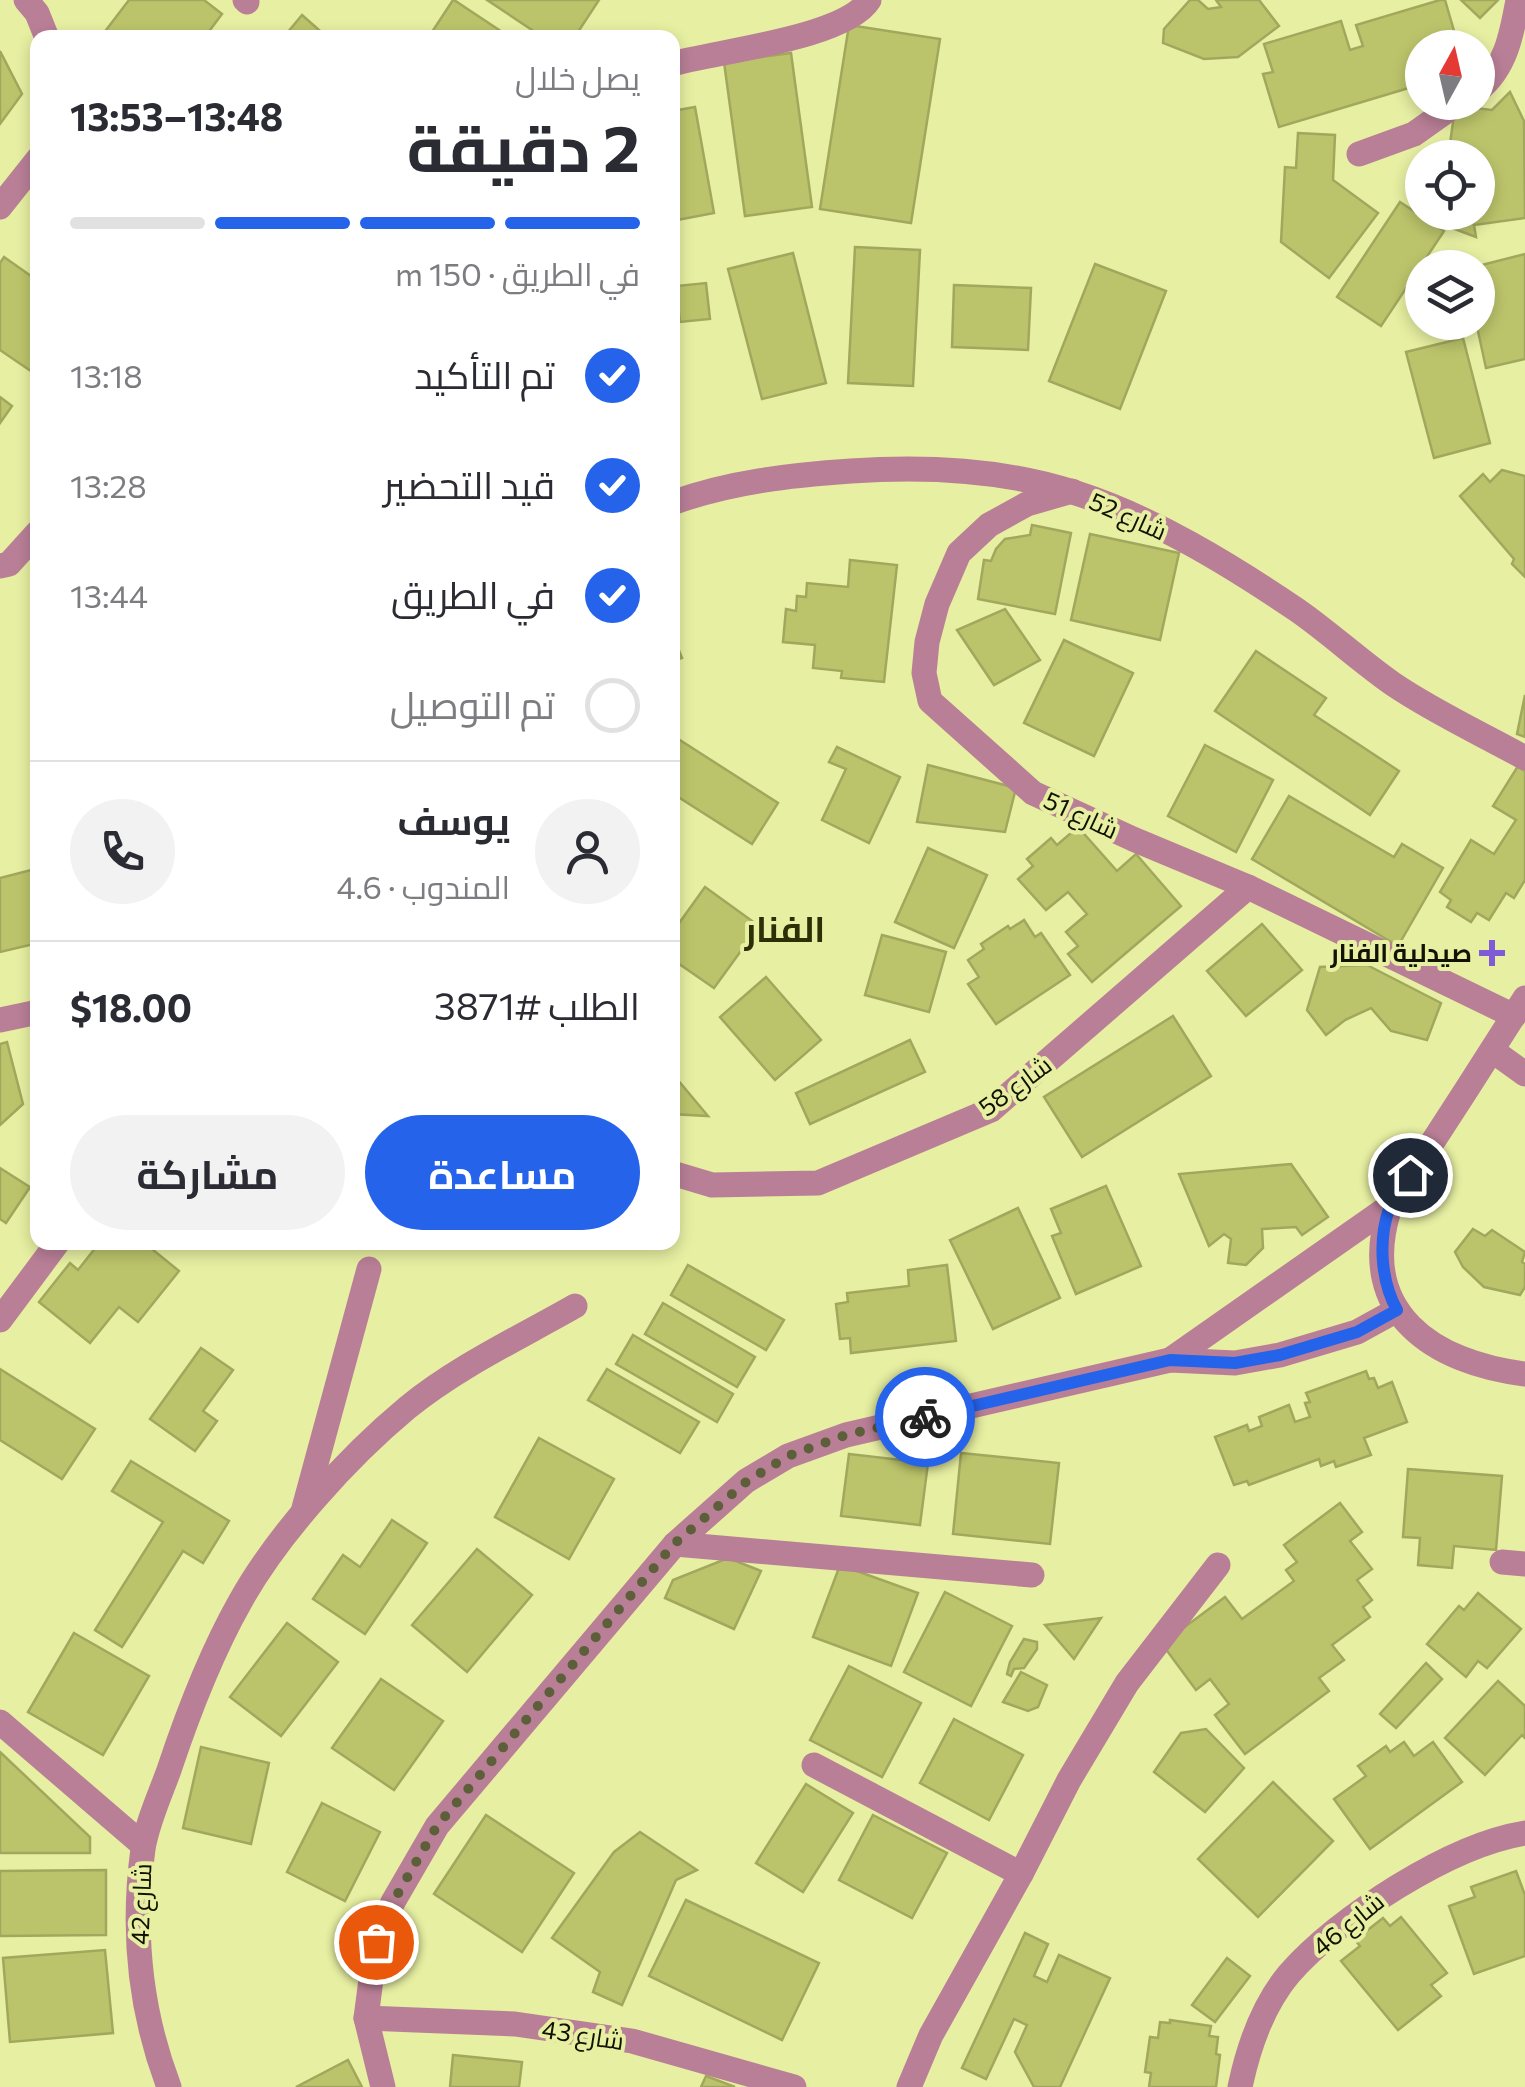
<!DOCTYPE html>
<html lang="ar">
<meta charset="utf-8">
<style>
:root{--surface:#fff;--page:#f2f2f3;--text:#2b2b33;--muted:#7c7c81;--line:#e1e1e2;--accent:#2563eb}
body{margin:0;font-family:Commissioner,Cairo,sans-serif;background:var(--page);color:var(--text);direction:rtl;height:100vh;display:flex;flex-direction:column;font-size:38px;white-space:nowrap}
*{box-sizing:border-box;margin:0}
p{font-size:32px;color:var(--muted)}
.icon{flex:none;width:55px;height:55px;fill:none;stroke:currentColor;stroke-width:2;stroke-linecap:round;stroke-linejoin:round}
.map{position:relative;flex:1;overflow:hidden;direction:ltr}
.side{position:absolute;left:30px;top:30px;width:650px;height:1220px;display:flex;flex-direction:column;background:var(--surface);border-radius:20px;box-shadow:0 5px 15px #0003;direction:rtl}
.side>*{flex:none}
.needle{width:65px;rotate:8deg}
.fabs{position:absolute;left:1405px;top:30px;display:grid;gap:20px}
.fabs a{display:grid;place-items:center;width:90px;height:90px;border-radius:50%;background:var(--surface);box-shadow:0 5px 15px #0003;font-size:50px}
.pin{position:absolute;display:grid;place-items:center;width:85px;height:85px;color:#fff;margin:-42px;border:5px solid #fff;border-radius:50%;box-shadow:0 2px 10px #0007}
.courier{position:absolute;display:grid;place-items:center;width:100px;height:100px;margin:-50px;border:8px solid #2563eb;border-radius:50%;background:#fff;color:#222;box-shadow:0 2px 12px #0007}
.headline em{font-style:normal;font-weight:700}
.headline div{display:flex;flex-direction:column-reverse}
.headline{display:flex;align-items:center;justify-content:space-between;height:170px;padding:0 40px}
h1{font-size:65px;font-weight:700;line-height:75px}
.bar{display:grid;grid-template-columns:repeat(4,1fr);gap:15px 10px;align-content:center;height:120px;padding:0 40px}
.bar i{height:12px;border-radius:8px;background:var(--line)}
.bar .selected{background:var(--accent)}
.bar p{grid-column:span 4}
.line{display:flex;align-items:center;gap:25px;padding:0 40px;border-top:2px solid var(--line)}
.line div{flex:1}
.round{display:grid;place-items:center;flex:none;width:105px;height:105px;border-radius:52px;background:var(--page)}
ol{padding:0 40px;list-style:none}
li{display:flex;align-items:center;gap:30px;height:110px}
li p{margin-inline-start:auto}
li .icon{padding:10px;border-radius:50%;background:var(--accent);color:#fff;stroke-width:4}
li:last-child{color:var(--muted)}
li i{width:55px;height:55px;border:5px solid var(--line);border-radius:50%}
.cta{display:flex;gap:20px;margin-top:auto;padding:20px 40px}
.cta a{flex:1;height:115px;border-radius:60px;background:var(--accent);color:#fff;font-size:40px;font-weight:700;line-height:115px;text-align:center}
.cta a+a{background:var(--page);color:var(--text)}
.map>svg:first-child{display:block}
</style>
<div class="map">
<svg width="1525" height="2087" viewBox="0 0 1525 2087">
<rect width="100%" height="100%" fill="#e7efa2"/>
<!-- building -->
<g fill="#bcc46b" stroke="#a1a85d" stroke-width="2.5">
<path d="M129,0H204L222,14L204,38H100Z"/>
<path d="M453,0H454L511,38H428Z"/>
<path d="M487,0H599L574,38H544Z"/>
<path d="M1190,0H1198L1208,9L1221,7L1216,0H1259L1279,26L1238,57L1204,59L1163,43L1164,29Z"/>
<path d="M1440,0H1445L1459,48H1422V84L1279,127L1263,74L1273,72L1264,44L1341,21L1350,50L1363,46L1356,25Z"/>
<path d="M1461,0H1498L1480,18Z"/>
<path d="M302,15L328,38H283Z"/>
<path d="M849,25L940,39L911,223L820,209Z"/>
<path d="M0,51L22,94L0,124Z"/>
<path d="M791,53L812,207L745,216L724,62Z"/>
<path d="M1510,92L1524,121L1525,218L1474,225L1476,237L1449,227L1451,212H1478V158H1448L1454,115L1466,107L1492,110Z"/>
<path d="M695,107L714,213L672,221V111Z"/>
<path d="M1298,133L1335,135L1333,180L1378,213L1329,278L1281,242L1285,167L1296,168Z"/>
<path d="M1400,202L1444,231L1381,326L1337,297Z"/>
<path d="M855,247L920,250L913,386L848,383Z"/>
<path d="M793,253L826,383L762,399L728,269Z"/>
<path d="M1525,254V359L1486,368L1476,322L1478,268H1470Z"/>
<path d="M4,257L38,281V376L0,350V263Z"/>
<path d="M1095,264L1166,291L1120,409L1049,381Z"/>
<path d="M706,283L710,319L680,322L676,286Z"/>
<path d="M954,285L1031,288L1028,350L952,347Z"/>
<path d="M1463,338L1490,443L1434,458L1406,352Z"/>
<path d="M0,397L12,406L0,423Z"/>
<path d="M1502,470L1525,476V577L1512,564L1514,559L1460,496L1483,474L1490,482Z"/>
<path d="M1032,525L1071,533L1055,614L978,599L984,560L991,561L996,549L1005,539L1030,535Z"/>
<path d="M1090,534L1179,553L1160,640L1071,620Z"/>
<path d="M850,560L897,565L884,682L841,678L842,671L813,668L815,645L783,642L786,609L796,611L797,596L806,597L807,583L848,587Z"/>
<path d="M1005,609L1040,660L994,685L957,630Z"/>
<path d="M672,633L682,658L672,661Z"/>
<path d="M1064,640L1133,673L1094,756L1024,723Z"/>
<path d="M1256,651L1326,698L1314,715L1399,771L1370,815L1215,711Z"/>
<path d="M1525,695V737L1517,734Z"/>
<path d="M672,735L778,803L752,844L672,793Z"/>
<path d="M1205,745L1273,780L1236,852L1168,816Z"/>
<path d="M837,747L900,777L869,843L822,820L846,769L829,762Z"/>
<path d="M928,765L1016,788L1005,832L917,822Z"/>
<path d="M1518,766L1525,771V880L1514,898L1506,893L1489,920L1477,913L1471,922L1447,907L1451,900L1440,892L1471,840L1494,854L1516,820L1493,806Z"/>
<path d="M1289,796L1394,857L1402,844L1443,868L1398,946L1252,859Z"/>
<path d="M1078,827L1117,871L1136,854L1181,906L1092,982L1068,954L1078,946L1066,932L1087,914L1068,892L1046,910L1018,879L1033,866L1027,859L1051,838L1057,845Z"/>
<path d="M928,848L987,875L954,948L895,922Z"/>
<path d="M31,870L38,896V943L0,952V878Z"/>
<path d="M705,887L759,926L714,988L672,959V933Z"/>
<path d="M1024,920L1035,937L1041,933L1070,975L996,1024L968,984L979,977L968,960L984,949L981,944L1008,926L1010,929Z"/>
<path d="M1262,924L1302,970L1246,1016L1207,971Z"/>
<path d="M882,935L946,952L929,1012L865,995Z"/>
<path d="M1367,965L1441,1003L1427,1040L1391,1031L1371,1008L1345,1020L1326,1035L1307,1010L1320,967Z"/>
<path d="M766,977L821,1040L775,1080L720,1017Z"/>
<path d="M1173,1016L1211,1076L1082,1157L1044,1097Z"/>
<path d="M910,1040L925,1072L810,1124L796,1093Z"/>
<path d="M7,1042L23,1104L0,1125V1044Z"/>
<path d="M672,1073L708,1116L672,1114Z"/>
<path d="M1291,1164L1328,1217L1302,1235L1296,1227L1262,1229L1263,1248L1246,1265L1228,1263L1231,1239L1224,1234L1209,1246L1179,1174Z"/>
<path d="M0,1168L30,1187L6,1223L0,1219Z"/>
<path d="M1106,1186L1141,1266L1076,1294L1052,1236L1061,1233L1051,1209Z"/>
<path d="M1018,1208L1060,1298L993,1329L950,1240Z"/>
<path d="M1473,1229L1485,1236L1492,1230L1525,1252L1522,1262L1525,1264V1287L1520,1295L1484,1287L1463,1267L1455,1252Z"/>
<path d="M100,1242H149L147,1245L179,1271L138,1322L119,1307L90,1343L39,1302L70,1263L78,1270Z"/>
<path d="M688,1265L784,1320L766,1350L671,1295Z"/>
<path d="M947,1265L956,1341L851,1353L850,1338L840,1339L836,1304L848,1302L847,1293L909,1286L908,1270Z"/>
<path d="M663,1303L755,1357L737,1387L645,1334Z"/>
<path d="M633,1335L733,1394L717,1422L616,1364Z"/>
<path d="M201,1348L233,1370L203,1411L217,1421L195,1451L150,1419Z"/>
<path d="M0,1369L95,1429L62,1479L0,1440Z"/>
<path d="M607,1369L699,1422L680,1453L588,1400Z"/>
<path d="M1366,1371L1369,1379L1374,1378L1378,1388L1392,1382L1407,1422L1364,1438L1371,1455L1336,1467L1334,1461L1321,1466L1319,1459L1249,1485L1247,1481L1234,1485L1215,1437L1247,1425L1249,1431L1262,1426L1259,1417L1289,1405L1295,1422L1310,1417L1305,1403L1310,1402L1306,1393Z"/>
<path d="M539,1438L614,1479L569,1559L495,1517Z"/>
<path d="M961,1453L1059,1463L1050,1544L953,1534Z"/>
<path d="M849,1454L928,1463L920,1525L841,1516Z"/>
<path d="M131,1461L229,1521L203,1563L183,1551L122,1647L95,1630L163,1522L112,1491Z"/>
<path d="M1408,1469L1502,1476L1496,1550L1454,1546L1452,1568L1418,1565L1420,1538L1403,1537Z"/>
<path d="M1340,1503L1362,1532L1350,1541L1372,1569L1357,1580L1372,1600L1363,1607L1370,1617L1332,1645L1344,1660L1319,1678L1329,1691L1245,1754L1215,1715L1229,1704L1210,1679L1196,1690L1162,1644L1225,1597L1242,1619L1294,1581L1286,1570L1297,1562L1284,1545Z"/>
<path d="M392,1520L427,1543L365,1634L313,1599L343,1555L360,1567Z"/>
<path d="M477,1549L532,1595L467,1672L412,1625Z"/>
<path d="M728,1558L761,1571L734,1629L665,1598L673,1580Z"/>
<path d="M840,1565L918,1593L891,1666L813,1637Z"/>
<path d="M945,1592L1012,1626L971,1706L904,1672Z"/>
<path d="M1478,1593L1521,1629L1487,1668L1478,1661L1466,1677L1427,1644L1459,1606L1464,1610Z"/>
<path d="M1101,1618L1074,1659L1045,1625Z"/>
<path d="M287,1623L338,1662L281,1736L230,1697Z"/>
<path d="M74,1633L149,1676L103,1755L28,1712Z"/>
<path d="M1024,1639L1037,1642V1649L1024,1668L1014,1669L1011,1676L1007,1674L1010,1662Z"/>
<path d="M1426,1663L1442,1679L1396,1728L1380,1714Z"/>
<path d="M849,1666L921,1703L882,1777L810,1740Z"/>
<path d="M1021,1672L1047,1685L1038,1707L1028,1711L1003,1702Z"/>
<path d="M381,1679L443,1721L394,1790L332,1748Z"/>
<path d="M1498,1681L1525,1706V1738L1522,1735L1485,1775L1445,1738Z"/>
<path d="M954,1719L1023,1755L989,1820L920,1783Z"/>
<path d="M1206,1729L1244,1768L1205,1812L1154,1772L1181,1733Z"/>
<path d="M1404,1742L1414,1756L1433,1742L1462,1782L1370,1849L1334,1799L1366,1776L1358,1766L1386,1746L1390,1752Z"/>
<path d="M201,1747L269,1763L251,1844L183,1828Z"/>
<path d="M0,1752L90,1837V1853H0Z"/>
<path d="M1273,1782L1333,1841L1258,1917L1198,1859Z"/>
<path d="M806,1784L853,1813L803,1892L756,1863Z"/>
<path d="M322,1803L380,1832L345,1901L287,1872Z"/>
<path d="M486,1815L574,1873L522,1952L434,1894Z"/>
<path d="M873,1815L947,1853L912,1918L839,1880Z"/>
<path d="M640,1832L697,1870L676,1880L622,2005L593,1992L600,1972L552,1938L614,1852Z"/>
<path d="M106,1870V1935L0,1936V1871Z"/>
<path d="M1516,1871L1525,1895V1956L1474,1974L1449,1906L1475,1897L1471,1887Z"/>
<path d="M686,1900L819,1963L782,2040L649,1976Z"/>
<path d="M1401,1917L1447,1973L1431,1985L1441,1996L1398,2030L1341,1961L1360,1946L1355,1940L1383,1918L1390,1926Z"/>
<path d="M1025,1933L1048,1944L1034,1976L1047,1982L1059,1955L1110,1978L1060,2087H1034L1015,2052L1027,2025L1014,2019L986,2079L962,2068Z"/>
<path d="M105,1950L113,2033L10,2042L3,1958Z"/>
<path d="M1227,1958L1250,1976L1215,2022L1192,2005Z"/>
<path d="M1170,2020L1211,2026L1209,2036L1218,2037L1216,2054L1220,2055L1216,2087H1149L1151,2073L1145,2072L1150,2037L1158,2038L1160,2022L1170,2023Z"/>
<path d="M453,2055L522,2062L519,2087H450Z"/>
<path d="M348,2060L362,2087H296Z"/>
<path d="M706,2076L735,2087H701Z"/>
</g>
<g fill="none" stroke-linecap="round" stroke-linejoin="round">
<!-- minor -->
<g stroke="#b97f97" stroke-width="25">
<path d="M26,0L37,13L47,38"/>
<path d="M245,0L247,2"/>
<path d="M672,64C718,51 845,38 869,0"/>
<path d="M1478,90C1506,68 1512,33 1518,0"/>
<path d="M1359,154L1414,134L1459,102"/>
<path d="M0,207L38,159"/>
<path d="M1072,491L1027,504L989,525L959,553L937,604L927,642L924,673L930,701L1033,793L1133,839L1248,887L1514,1016"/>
<path d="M672,503C729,482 792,475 851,471C924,466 1006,470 1076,493C1154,518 1229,564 1297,610C1330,633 1360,661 1393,684C1434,712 1482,734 1525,758"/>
<path d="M0,566L9,564L38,532"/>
<path d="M1525,998C1494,1047 1462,1097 1430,1146C1417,1165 1396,1188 1389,1210C1357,1313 1434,1363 1525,1374"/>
<path d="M0,1020L38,1012"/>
<path d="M1493,1051L1525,1074"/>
<path d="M672,1173L712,1185L818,1183L991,1110L1248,887"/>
<path d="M0,1320L58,1242"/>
<path d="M1170,1360L1390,1206"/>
<path d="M304,1508L369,1269"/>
<path d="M675,1544L1032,1575"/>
<path d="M1502,1562L1525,1564"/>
<path d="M0,1722L143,1845"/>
<path d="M814,1765L1021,1874"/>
<path d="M366,2018L515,2024L632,2041L794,2087"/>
<path d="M169,2087C140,2011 132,1929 143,1849C147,1823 160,1795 169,1770C188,1713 210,1655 240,1602C277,1535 348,1457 407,1408C457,1367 519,1338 575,1306"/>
<path d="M383,2087L366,2018L376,1941L393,1902L437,1826L675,1544L746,1481L788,1456L846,1435L1170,1360L1235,1363L1280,1355L1357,1332L1397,1310"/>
<path d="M909,2087L931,2035L1021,1874L1069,1780L1127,1683L1218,1565"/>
<path d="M1240,2087C1248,2049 1263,2005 1289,1974C1339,1917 1450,1845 1525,1833"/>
</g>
</g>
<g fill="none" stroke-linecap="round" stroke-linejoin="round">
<!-- done -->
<path stroke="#5c5f39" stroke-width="10" stroke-dasharray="0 18" d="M376,1942L393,1902L437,1826L674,1544L746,1482L788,1456L846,1435L925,1417"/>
<!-- route -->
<path stroke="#2563eb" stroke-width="12" d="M925,1417L1170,1360L1235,1363L1280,1355L1357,1332L1397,1310C1381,1281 1378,1241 1389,1209C1393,1197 1403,1186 1410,1175"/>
</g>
<!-- markers -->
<path fill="#7f5bd6" stroke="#e7efa2" stroke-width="4" d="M1487 938h10v10h10v10h-10v10h-10v-10h-10v-10h10z"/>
<g text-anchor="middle" stroke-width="8" stroke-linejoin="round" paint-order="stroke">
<!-- street labels -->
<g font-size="25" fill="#111200" stroke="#e7efa2">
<text transform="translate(1128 516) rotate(24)" y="9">شارع 52</text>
<text transform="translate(1081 815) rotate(25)" y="9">شارع 51</text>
<text transform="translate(1015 1086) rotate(-36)" y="9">شارع 58</text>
<text transform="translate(141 1904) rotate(-88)" y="9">شارع 42</text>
<text transform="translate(1348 1924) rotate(-39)" y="9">شارع 46</text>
<text transform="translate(583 2035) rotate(9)" y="9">شارع 43</text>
</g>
<!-- poi labels -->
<g font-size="25" font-weight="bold" fill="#111200" stroke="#e7efa2" text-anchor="end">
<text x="1472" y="962">صيدلية الفنار</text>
</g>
<!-- district labels -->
<g font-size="35" font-weight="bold" fill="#2d3007" stroke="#e7efa2">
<text x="785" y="942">الفنار</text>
</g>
</g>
</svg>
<div class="fabs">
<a><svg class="needle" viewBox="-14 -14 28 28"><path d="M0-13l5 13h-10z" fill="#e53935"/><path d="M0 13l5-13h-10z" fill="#7c7c81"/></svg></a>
<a><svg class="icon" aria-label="locate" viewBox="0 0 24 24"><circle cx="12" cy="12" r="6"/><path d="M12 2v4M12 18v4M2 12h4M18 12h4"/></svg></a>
<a><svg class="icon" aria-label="layers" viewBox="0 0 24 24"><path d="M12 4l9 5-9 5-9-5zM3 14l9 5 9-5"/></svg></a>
</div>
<div class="pin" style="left:376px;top:1942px;background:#ea580c"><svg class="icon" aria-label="bag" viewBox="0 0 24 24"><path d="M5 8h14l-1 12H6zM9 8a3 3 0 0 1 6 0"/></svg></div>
<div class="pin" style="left:1410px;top:1175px;background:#1f2937"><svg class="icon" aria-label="home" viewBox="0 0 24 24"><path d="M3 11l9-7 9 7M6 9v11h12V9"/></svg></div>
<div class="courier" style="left:925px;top:1417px"><svg class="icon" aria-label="bike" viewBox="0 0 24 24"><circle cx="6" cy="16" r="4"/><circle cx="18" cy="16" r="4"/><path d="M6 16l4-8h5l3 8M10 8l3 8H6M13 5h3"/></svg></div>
<section class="side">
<div class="headline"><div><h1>2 دقيقة</h1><p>يصل خلال</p></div><em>13:48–13:53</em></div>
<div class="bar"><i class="selected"></i><i class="selected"></i><i class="selected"></i><i></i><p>في الطريق · 150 m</p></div>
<ol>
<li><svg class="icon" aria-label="check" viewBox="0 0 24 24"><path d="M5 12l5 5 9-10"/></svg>تم التأكيد<p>13:18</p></li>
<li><svg class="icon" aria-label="check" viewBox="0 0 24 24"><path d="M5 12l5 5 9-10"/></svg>قيد التحضير<p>13:28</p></li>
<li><svg class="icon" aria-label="check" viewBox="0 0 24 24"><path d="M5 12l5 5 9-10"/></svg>في الطريق<p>13:44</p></li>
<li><i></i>تم التوصيل</li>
</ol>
<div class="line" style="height:180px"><a class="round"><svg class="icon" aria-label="person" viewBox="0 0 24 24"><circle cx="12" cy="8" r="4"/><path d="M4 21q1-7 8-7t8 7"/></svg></a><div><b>يوسف</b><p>المندوب · 4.6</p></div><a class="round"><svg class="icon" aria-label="phone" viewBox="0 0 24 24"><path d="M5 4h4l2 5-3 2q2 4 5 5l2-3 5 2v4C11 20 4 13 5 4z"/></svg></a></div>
<div class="line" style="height:130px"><div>الطلب #3871</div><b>$18.00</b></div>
<div class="cta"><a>مساعدة</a><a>مشاركة</a></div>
</section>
</div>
